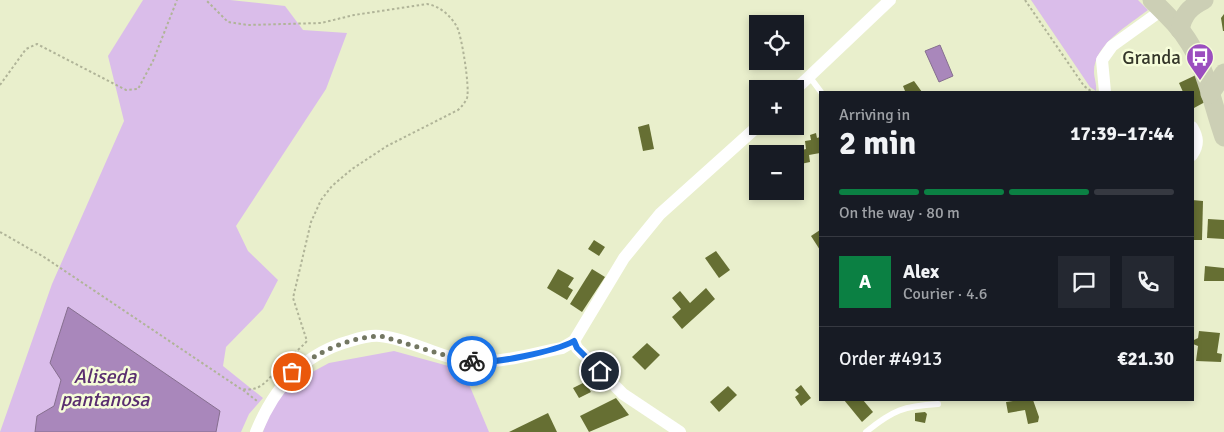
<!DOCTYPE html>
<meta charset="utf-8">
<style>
:root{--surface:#171b24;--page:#242831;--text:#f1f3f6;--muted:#9ea1a6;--line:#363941;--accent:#0b8043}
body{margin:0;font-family:Signika,sans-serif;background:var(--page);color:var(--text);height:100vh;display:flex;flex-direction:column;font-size:19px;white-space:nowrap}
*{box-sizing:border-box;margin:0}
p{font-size:16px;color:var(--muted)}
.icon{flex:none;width:28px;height:28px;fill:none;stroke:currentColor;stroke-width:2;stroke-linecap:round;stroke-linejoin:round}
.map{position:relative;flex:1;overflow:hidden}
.sheet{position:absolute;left:819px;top:91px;width:375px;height:310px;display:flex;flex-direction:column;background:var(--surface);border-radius:0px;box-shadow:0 2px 8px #0003}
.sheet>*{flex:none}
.controls{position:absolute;left:749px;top:15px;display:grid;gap:10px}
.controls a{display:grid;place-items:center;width:55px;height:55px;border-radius:0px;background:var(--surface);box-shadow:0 2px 8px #0003;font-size:25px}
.pin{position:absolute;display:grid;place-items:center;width:42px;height:42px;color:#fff;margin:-21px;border:2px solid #fff;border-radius:50%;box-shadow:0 1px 5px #0007}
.courier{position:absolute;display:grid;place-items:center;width:50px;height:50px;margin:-25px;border:4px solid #1a73e8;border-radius:50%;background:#fff;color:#222;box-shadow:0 1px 6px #0007}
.overview em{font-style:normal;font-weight:700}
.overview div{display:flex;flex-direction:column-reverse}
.overview{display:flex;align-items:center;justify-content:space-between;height:85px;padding:0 20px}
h1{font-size:32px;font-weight:700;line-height:38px}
.bar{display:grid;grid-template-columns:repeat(4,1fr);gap:8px 5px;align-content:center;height:60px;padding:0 20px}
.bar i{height:6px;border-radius:4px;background:var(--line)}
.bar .active{background:var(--accent)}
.bar p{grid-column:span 4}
.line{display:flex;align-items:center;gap:12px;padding:0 20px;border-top:1px solid var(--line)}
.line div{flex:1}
.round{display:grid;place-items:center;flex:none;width:52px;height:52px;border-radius:0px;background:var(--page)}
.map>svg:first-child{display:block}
</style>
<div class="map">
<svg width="1224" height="432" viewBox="0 0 1224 432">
<rect width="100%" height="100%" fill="#e9efcc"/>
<!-- green -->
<g fill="#dabdea">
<path d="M143,0H230L285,6L303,30L347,33L326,89L236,226L248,251L278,280L263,309L226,347L223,366L263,398L249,414L241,432H0L52,284L124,121L108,56Z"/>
<path d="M1031,0H1138L1148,10C1129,25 1094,44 1094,72C1094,78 1097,84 1096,91L1090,87Z"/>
<path d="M394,351L463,370L489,432H263L277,391L329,363Z"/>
</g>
<!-- water -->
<g fill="#a987bb" stroke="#866f8f">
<path d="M940,45L953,76L939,82L925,51Z"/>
<path d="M68,307L220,411L216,432H35L37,416L54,406L61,380L50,363Z"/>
</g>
<!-- building -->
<g fill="#666f33">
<path d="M1224,14V31H1223L1221,18Z"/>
<path d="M1196,75L1205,102L1194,108L1192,92H1183L1179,83Z"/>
<path d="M914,81L922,92H902L905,91L903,86Z"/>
<path d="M758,92V103L753,100Z"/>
<path d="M649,124L654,149L643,151L638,127Z"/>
<path d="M816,133L817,138L820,137V153L809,155L810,162L796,165L794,152L806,149L805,141L811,140L810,135Z"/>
<path d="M1192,200L1203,201L1202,240H1192Z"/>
<path d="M1208,219L1224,220V239L1207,238Z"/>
<path d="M820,230V250L811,236Z"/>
<path d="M594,240L605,247L599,256L588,249Z"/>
<path d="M716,251L730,270L719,278L705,258Z"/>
<path d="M1205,266L1224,268V281H1204Z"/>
<path d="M558,269L574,278L568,287L573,290L567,300L547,288Z"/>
<path d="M592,269L605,277L582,312L570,304Z"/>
<path d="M706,288L715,299L682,329L672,317L681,309L672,298L680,291L690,303Z"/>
<path d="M1199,331L1220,333L1217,353L1222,354L1221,362L1196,361L1198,346L1193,344L1194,340L1198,338Z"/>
<path d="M647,343L660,355L645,370L632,357Z"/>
<path d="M596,372L604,383L596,390L588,379Z"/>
<path d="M585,382L591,392L579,398L573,388Z"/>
<path d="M801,385L811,398L801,406L795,397L799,394L795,390Z"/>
<path d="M728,386L737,395L719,412L710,402Z"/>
<path d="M616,398L629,415L589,432L580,416Z"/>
<path d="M844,400H863L873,412L862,422Z"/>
<path d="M1019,400H1033L1039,417L1038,422L1028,424L1025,410L1008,413L1006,402Z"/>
<path d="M925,412L927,414L925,423L915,421V413Z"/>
<path d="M548,413L557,432H509Z"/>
</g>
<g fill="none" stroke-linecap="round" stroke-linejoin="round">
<!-- path -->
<g stroke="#b0b498" stroke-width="2" stroke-dasharray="2.5 2.5" stroke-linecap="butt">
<path d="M1025,0L1084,86L1092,92"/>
<path d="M0,85L26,49L37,44L126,90L138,89L153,61L177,0"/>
<path d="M0,232L44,257L241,389C266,393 270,373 286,360C293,354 300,349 307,341L293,298L311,222L321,200L332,186L352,169L387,146L458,110C462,106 465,103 467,98C470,88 462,37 457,27C451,16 440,6 427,4L354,15L321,23L248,25L228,22L206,0"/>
<path d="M243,390L257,401"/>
</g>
<!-- lane -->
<g stroke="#fff" stroke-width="6">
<path d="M809,76L821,92"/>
<path d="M866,432C893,410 904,406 938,404"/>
</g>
<!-- street -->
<g stroke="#fff" stroke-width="12">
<path d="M795,90L890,0"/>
<path d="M1105,92L1102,60L1112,46L1162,10"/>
<path d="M1192,127C1198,137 1199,145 1192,155"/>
<path d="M574,341L577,348L623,394L680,432"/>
<path d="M256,432C274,388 302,354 350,341C360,338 370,335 380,336C413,339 445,362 479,362C506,362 535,353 562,348L574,341L624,258L660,214L758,126"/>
</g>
<!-- secondary -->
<g stroke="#cccfb5" stroke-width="19">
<path d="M1152,0C1166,14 1180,27 1190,44C1207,72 1213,106 1224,137"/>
<path d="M1180,30C1183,14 1190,7 1204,0"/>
<path d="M1210,94L1224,73"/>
</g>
</g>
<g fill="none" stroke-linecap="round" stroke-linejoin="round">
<!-- done -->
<path stroke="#737762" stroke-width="5" stroke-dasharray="0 9" d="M292,372C318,352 348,337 381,336L454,358L472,361"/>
<!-- route -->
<path stroke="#1a73e8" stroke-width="6" d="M472,361C492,365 556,351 574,341L577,348L600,371"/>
</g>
<!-- icons -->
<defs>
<g id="bus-pin" transform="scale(1.4375)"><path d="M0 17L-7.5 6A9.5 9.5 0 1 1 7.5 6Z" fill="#9b4ebf" stroke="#f6fdd9"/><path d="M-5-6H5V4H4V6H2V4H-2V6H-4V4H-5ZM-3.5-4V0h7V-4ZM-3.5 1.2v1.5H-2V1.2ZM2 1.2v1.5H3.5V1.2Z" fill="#fff"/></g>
</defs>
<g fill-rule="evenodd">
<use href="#bus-pin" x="1200" y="57"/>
</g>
<g text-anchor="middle" stroke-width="5" stroke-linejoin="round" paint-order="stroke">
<!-- poi labels -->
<g font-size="19" fill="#343629" stroke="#f6fdd9" text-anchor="end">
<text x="1181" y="64">Granda</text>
</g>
<!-- water labels -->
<g font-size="20" font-style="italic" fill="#5a2e6f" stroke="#f6fdd9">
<text x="105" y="383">Aliseda<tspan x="105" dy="23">pantanosa</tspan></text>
</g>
</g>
</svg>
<div class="controls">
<a><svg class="icon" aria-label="locate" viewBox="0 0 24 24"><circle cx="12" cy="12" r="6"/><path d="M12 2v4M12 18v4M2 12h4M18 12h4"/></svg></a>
<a>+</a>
<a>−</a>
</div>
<div class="pin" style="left:292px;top:372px;background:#ea580c"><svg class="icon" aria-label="bag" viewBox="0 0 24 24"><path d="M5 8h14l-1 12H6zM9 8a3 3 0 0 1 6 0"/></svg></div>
<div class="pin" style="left:600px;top:371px;background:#1f2937"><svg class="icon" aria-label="home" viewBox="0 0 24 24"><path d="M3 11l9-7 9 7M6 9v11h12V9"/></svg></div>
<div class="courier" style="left:472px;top:361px"><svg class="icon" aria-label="bike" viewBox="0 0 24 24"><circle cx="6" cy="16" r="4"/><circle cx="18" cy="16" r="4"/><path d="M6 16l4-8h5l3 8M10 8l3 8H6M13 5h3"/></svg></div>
<section class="sheet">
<div class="overview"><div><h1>2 min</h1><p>Arriving in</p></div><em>17:39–17:44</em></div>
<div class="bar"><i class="active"></i><i class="active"></i><i class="active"></i><i></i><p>On the way · 80 m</p></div>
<div class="line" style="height:90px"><b class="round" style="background:var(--accent);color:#fff">A</b><div><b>Alex</b><p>Courier · 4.6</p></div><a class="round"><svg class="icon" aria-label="chat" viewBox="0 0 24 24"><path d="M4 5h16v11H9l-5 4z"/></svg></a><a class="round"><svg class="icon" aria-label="phone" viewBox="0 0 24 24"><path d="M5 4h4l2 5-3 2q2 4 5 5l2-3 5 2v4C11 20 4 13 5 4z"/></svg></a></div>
<div class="line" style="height:65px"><div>Order #4913</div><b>€21.30</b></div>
</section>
</div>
